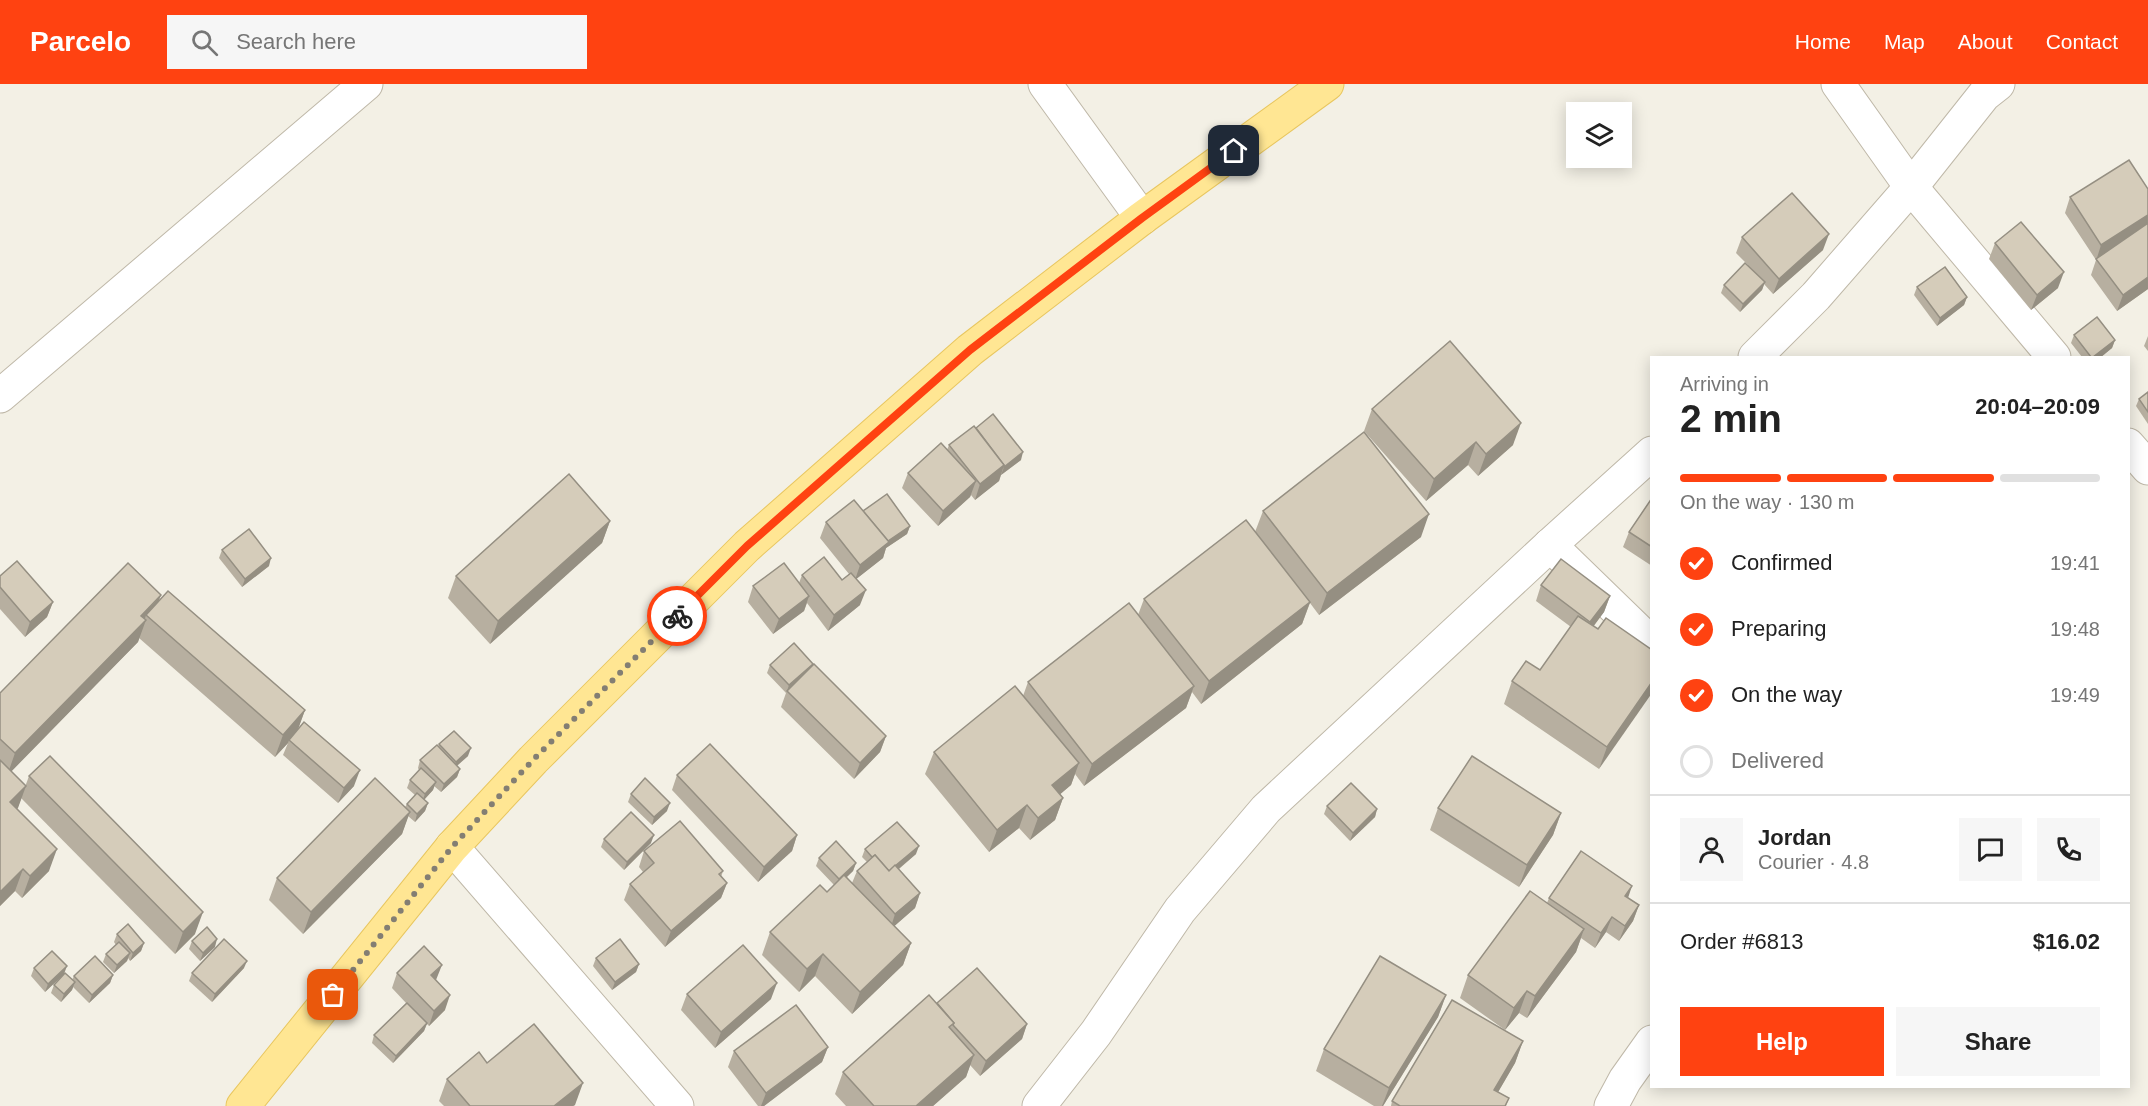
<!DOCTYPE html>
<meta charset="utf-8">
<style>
:root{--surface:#fff;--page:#f6f6f6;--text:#222;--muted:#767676;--line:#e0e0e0;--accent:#ff4211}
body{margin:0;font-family:Helvetica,sans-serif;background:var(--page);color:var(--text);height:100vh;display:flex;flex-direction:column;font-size:22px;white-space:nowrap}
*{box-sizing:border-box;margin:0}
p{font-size:20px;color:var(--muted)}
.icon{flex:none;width:33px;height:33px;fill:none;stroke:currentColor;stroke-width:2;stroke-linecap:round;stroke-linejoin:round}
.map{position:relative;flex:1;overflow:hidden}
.details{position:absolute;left:1650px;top:272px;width:480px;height:732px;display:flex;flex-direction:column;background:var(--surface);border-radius:0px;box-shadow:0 3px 15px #0003}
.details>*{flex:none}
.buttons{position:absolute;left:1566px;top:18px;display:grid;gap:12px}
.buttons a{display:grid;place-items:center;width:66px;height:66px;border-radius:0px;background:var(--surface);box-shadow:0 3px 15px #0003;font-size:30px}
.pin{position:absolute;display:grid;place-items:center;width:51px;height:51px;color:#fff;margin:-26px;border-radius:12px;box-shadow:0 3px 9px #0006}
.courier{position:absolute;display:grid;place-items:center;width:60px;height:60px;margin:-30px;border:4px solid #ff4211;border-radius:50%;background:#fff;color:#222;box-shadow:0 2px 8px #0007}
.head em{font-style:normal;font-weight:700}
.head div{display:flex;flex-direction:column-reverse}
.head{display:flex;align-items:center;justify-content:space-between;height:102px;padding:0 30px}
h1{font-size:39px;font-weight:700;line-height:45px}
.bar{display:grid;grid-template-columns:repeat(4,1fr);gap:9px 6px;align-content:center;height:72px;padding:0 30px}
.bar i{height:8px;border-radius:4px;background:var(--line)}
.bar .selected{background:var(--accent)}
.bar p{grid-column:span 4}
.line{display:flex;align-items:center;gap:15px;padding:0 30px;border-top:2px solid var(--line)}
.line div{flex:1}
.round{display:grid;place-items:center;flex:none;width:63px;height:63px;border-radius:0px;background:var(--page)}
ol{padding:0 30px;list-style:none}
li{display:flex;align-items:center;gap:18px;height:66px}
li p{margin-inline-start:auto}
li .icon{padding:6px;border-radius:50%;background:var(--accent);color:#fff;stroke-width:4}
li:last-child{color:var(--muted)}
li i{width:33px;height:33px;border:3px solid var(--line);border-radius:50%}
.button{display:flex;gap:12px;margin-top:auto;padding:12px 30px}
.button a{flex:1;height:69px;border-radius:0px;background:var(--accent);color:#fff;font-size:24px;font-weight:700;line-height:69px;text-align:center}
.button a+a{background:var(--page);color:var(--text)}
header{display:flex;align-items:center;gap:36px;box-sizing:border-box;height:84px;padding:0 30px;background:var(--accent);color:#fff}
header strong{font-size:28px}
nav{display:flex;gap:33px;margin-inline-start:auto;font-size:21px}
.search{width:420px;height:54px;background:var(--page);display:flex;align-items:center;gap:15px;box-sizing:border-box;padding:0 21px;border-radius:0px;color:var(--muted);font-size:22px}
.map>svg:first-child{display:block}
</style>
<header>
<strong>Parcelo</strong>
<div class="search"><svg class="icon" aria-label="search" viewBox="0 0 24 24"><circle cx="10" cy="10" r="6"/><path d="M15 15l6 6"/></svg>Search here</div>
<nav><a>Home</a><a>Map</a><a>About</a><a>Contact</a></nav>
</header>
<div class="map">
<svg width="2148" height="1022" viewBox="0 0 2148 1022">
<rect width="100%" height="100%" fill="#f3f0e5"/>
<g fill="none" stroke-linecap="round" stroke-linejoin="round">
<!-- minor casing -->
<g stroke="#bfb8a8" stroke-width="35">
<g id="minor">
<path d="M1045,0L1142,134"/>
<path d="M1838,0L1911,103L2054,273"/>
<path d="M1755,273L1816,212L1911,103L1984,11L1998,0"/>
<path d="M0,312L366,0"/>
<path d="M2128,361L2148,384"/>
<path d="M1550,461L1652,560"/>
<path d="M452,763L677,1022"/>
<path d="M1039,1022L1096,949L1180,826L1266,725L1550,461L1652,369"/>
<path d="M1611,1022L1625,996L1652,958"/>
</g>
</g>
<!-- major casing -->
<g stroke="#e8c65f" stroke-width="35">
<path id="major" d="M243,1022L452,763L533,676L747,462L970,266L1142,134L1327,0"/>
</g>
<!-- minor -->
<use href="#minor" stroke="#fff" stroke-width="33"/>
<!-- major -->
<use href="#major" stroke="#ffe693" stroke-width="33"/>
</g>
<!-- wall -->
<g fill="#b7afa0">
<path d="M2148,105V205L2117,227L2091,191L2096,176L2065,129L2070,113Z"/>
<path d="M1742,153L1823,166L1773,210L1764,200L1762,206L1740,228L1721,209L1724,201L1748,181L1736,169Z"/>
<path d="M1995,159L2058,204L2031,226L1989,175Z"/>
<path d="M1917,203L1967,213L1964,221L1937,242L1914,211Z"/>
<path d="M2074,251L2115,256L2112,264L2101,273H2082L2071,259Z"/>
<path d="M2148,252V267L2144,262Z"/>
<path d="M2148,308V340L2136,322L2139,315Z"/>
<path d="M1372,325L1513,361L1478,392L1468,381L1426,417L1364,347Z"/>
<path d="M976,344L1021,376L1001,391L999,397L975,416L971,411L970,413L938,442L902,404L908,389L947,366L949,361Z"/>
<path d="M1652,414V482L1623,463L1629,448Z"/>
<path d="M863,427L910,442L907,450L886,464L883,474L856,495L860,521L828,547L807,519L804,527L773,550L748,518L753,502L799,499L802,491L842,496L849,490L820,454L826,438Z"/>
<path d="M1263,427L1421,453L1319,531L1310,519L1302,540L1201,620L1192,608L1186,624L1084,702L1075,690L1071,701L1060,710L1063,714L1055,736L1030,756L1019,744L989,768L925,690L934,668L1023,612L1028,598L1138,531L1144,515L1255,448Z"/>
<path d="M610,437L602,459L490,560L448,514L456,492Z"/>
<path d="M222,466L269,482L242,503L219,474Z"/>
<path d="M0,492L53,518L47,533L25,553L0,525Z"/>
<path d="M1541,501L1610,512L1604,528L1593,542L1598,545L1652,566L1599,685L1504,620L1512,597L1540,586L1571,543L1536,517Z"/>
<path d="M159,517L305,626L298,645L354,702L338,719L283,671L288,659L275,673L139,554L138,558L11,687L26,702L17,725L49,787L22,814L15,807L0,822V609Z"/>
<path d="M813,580L812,582L886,652L880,668L854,695L781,623L786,609L767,589L770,581Z"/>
<path d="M439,660L468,672L457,682L460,685L457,693L441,708L434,702L433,706L424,716L428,719L425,727L415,738L408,732L402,750L303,850L269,816L277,794L405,723L407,720L415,711L407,704L410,696L419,686L418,684L420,676L438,663Z"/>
<path d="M677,691L797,751L792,767L758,798L672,706Z"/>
<path d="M29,692L195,850L175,870L21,714Z"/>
<path d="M631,710L667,727L652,741L628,718Z"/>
<path d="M1327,722L1377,725L1375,733L1350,757L1324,730Z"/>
<path d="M1438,724L1561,729L1553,751L1519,803L1430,746Z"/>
<path d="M604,755L651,759L624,786L601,763Z"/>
<path d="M865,765L916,770L899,785L920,809L915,824L894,842L911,859L903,881L852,930L815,892L799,908L762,871L770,848L827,808L834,801L816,782L819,774L856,779L853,787L847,793L852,799L857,787L867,778L862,773Z"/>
<path d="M644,767L723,787L721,793L727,799L721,814L665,863L624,816L630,800L643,788L639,783Z"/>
<path d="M1549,814H1628L1639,821L1633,837L1619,857L1606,848L1595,864L1581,854L1576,868L1527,934L1519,929L1505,946L1460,914L1468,891L1547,819Z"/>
<path d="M117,850L144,859L141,867L130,877L128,874L127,877L114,889L103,878L106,870L116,861L114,858Z"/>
<path d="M192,857L215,863L200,877L189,865Z"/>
<path d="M596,874L639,880L636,888L612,906L593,882Z"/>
<path d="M34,884L64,890L72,896L74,892L113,891L110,899L89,919L73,903L72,906L61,918L51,909L54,901L63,891L45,908L31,892Z"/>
<path d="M244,884L212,918L189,897L192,889Z"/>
<path d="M397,889L436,896L445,926L429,942L427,940L424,947L393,979L372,959L374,951L406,919L392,904Z"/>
<path d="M687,910L771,915L715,964L681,926Z"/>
<path d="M1446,911L1438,933L1383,1022H1374L1316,987L1324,965Z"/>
<path d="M937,919L1027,940L1022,955L980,992L970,981L966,993L933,1022H846L835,1010L843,988Z"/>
<path d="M1523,957L1515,979L1498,1008L1509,1014L1506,1022H1391L1392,1017Z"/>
<path d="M828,963L822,978L764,1022H758L728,983L734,967Z"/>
<path d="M487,979L575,1021L573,1022H444L439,1017L447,995Z"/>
</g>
<!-- shaded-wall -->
<g fill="#958f82">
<path d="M2148,131V143L2096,177L2101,161Z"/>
<path d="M1829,150L1823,166L1773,210L1779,195Z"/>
<path d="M2064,188L2058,204L2031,226L2037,211Z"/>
<path d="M2148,193V205L2117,227L2123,211Z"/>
<path d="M1765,198L1762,206L1740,228L1743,220Z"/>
<path d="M1967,213L1964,221L1937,242L1940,234Z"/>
<path d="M2115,256L2112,264L2101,273H2093Z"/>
<path d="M1521,339L1513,361L1478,392L1486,370Z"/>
<path d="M1476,358L1468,381L1426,417L1434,395Z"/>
<path d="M1023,368L1021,376L1001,391L1004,383Z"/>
<path d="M1004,381L999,397L975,416L980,400Z"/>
<path d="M976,397L970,413L938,442L943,427Z"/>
<path d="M1429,430L1421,453L1319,531L1327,509Z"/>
<path d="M610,437L602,459L490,560L498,537Z"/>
<path d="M910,442L907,450L886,464L883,474L855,496L860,481L883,461Z"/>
<path d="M271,474L269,482L242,503L245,495Z"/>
<path d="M866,506L860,521L828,547L834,531Z"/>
<path d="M161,511L153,533L146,531L144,538L146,536L138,558L7,692L15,669Z"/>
<path d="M809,512L804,527L773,550L779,535Z"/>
<path d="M1610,512L1604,528L1585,554L1590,538Z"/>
<path d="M53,518L47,533L25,553L30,538Z"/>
<path d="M1310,518L1302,540L1201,620L1209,597Z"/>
<path d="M813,580L810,587L787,607L789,601Z"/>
<path d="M1652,598V609L1599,685L1607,663Z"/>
<path d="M1194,602L1186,624L1084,702L1092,680Z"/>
<path d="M305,626L297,648L289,656L288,659L275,673L283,651Z"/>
<path d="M886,652L880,668L854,695L860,679Z"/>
<path d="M471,664L468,672L453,685L456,678Z"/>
<path d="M1079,679L1071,701L1044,724L1052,701Z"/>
<path d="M460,685L457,693L441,708L444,700Z"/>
<path d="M360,686L354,702L338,719L344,704Z"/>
<path d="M436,698L433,706L422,718L425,710Z"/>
<path d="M26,702L18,724L2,740L10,718Z"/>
<path d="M1063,714L1055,736L1030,756L1038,734Z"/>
<path d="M428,719L425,727L415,738L417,730Z"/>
<path d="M670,719L667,727L652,741L654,733Z"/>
<path d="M1027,721L1019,744L989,768L997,746Z"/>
<path d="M1377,725L1375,733L1350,757L1353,749Z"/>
<path d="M410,728L402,750L303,850L311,828Z"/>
<path d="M1561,729L1553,751L1519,803L1527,781Z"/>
<path d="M654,751L651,759L624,786L627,778Z"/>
<path d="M797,751L792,767L758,798L764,783Z"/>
<path d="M919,762L916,770L883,798L886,790Z"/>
<path d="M57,765L49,787L22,814L30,792Z"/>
<path d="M856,779L853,787L836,803L839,795Z"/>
<path d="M23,785L15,807L0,822V808Z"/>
<path d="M727,799L721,814L665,863L671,847Z"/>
<path d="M1632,802L1627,817L1625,812Z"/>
<path d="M920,809L915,824L890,846L895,830Z"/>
<path d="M1639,821L1633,837L1619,857L1625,842Z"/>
<path d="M203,828L195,850L175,870L183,848Z"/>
<path d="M1612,833L1606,848L1595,864L1601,849Z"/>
<path d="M1584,845L1576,868L1527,934L1535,912Z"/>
<path d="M217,855L215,863L200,877L203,869Z"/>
<path d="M144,859L141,867L130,877L133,869Z"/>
<path d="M911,859L903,881L852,930L860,908Z"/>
<path d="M130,869L127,877L114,889L117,881Z"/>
<path d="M823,870L815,892L799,908L807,885Z"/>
<path d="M247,877L244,884L212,918L215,910Z"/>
<path d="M639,880L636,888L612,906L615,898Z"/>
<path d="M442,881L436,896L431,891Z"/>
<path d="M67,882L64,890L45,908L48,900Z"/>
<path d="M113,891L110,899L89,919L92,911Z"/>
<path d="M75,898L72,906L61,918L64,910Z"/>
<path d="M777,899L771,915L715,964L721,948Z"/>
<path d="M1527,907L1519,929L1505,946L1514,924Z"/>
<path d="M450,911L445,926L429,942L434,927Z"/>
<path d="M1446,911L1438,933L1383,1022H1382L1389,1004Z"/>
<path d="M427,939L424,947L393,979L396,972Z"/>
<path d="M1027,940L1022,955L980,992L986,977Z"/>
<path d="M1523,957L1515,979L1490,1022L1494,1006Z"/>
<path d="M828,963L822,978L764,1022H761L766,1009Z"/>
<path d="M974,971L966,993L933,1022H916Z"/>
<path d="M583,999L575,1021L573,1022H554Z"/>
</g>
<!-- building -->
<g fill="#d5ccba" stroke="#958f82" stroke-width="1.5">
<path d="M2129,76L2148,105V131L2101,161L2070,113Z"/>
<path d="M1792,109L1829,150L1779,195L1742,153Z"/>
<path d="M2021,138L2064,188L2037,211L1995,159Z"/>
<path d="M2148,139V193L2123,211L2096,175Z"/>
<path d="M1745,179L1765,198L1743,220L1724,201Z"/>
<path d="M1945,183L1967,213L1940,234L1917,203Z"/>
<path d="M2097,233L2115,256L2093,273H2091L2074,251Z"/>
<path d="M1450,257L1521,339L1486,370L1476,358L1434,395L1372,325Z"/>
<path d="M2148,308V328L2139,315Z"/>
<path d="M993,330L1023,368L1004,383V381L976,344Z"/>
<path d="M974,342L1004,381L980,400L949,361Z"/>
<path d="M1364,348L1429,430L1327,509L1263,427Z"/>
<path d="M941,359L976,397L943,427L908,389Z"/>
<path d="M569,390L610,437L498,537L456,492Z"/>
<path d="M887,410L910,442L888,457L863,427Z"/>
<path d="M1652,414V463L1629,448Z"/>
<path d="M854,416L889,458L860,481L826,438Z"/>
<path d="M1246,436L1310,518L1209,597L1144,515Z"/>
<path d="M249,445L271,474L245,495L222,466Z"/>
<path d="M824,473L842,496L851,489L866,506L834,531L802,491Z"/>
<path d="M1561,475L1610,512L1590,538L1541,501Z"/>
<path d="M17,477L53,518L30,538L0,503V492Z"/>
<path d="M128,479L161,511L141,532L146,536L15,669L0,655V609Z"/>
<path d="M784,479L809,512L779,535L753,502Z"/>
<path d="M168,507L305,626L283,651L146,531Z"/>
<path d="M1129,519L1194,602L1092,680L1028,598Z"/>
<path d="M1578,532L1598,545L1606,534L1652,566V598L1607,663L1512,597L1526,577L1540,586Z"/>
<path d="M794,559L813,580L789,601L770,581Z"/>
<path d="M814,580L886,652L860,679L787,607Z"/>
<path d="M1015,602L1079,679L1052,701L1063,714L1038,734L1027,721L997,746L934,668Z"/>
<path d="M304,638L360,686L344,704L289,656Z"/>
<path d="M454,647L471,664L456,678L439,660Z"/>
<path d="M710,660L797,751L764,783L677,691Z"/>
<path d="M437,661L460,685L444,700L420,676Z"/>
<path d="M50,672L203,828L183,848L29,692Z"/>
<path d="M1472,672L1561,729L1527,781L1438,724Z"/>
<path d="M0,676L26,702L10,718L57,765L30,792L23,785L0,808Z"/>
<path d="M421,684L436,698L425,710L410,696Z"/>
<path d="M375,694L410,728L311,828L277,794Z"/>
<path d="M645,694L670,719L654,733L631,710Z"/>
<path d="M1351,699L1377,725L1353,749L1327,722Z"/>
<path d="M417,709L428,719L417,730L407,720Z"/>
<path d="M631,728L654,751L627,778L604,755Z"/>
<path d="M680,737L723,787L719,790L727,799L671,847L630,800L654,779L644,767Z"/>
<path d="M897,738L919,762L889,787L875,771L872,773L865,765Z"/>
<path d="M836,757L856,779L839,795L819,774Z"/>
<path d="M1581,767L1632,802L1625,812L1639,821L1625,842L1612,833L1601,849L1549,814Z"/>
<path d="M875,771L889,787L895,781L920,809L895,830L857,787Z"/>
<path d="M844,791L911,859L860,908L823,870L807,885L770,848L820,801L827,808Z"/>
<path d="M1530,807L1584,845L1535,912L1527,907L1514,924L1468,891Z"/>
<path d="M128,840L144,859L133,869L117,850Z"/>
<path d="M207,843L217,855L203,869L192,857Z"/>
<path d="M224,855L247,877L215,910L192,889Z"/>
<path d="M620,855L639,880L615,898L596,874Z"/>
<path d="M119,858L130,869L117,881L106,870Z"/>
<path d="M743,861L777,899L721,948L687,910Z"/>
<path d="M424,862L442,881L431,891L450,911L434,927L397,889Z"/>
<path d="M52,867L67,882L48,900L34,884Z"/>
<path d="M95,872L113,891L92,911L74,892Z"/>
<path d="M1380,872L1446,911L1389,1004L1324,965Z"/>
<path d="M977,884L1027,940L986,977L953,941L954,939L937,919Z"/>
<path d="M65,889L75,898L64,910L54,901Z"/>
<path d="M929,911L954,939L949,943L974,971L916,1022H874L843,988Z"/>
<path d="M1452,916L1523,957L1494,1006L1509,1014L1505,1022H1400L1392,1017Z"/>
<path d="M407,919L427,939L396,972L374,951Z"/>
<path d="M796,921L828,963L766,1009L734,967Z"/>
<path d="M534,940L583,999L554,1022H470L447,995L479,968L487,979Z"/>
</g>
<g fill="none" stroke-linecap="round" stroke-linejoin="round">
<!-- done -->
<path stroke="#837e73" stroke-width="6" stroke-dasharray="0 10.8" d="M333,911L452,763L533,676L677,532"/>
<!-- route -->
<path stroke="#ff4211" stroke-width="8" d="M677,532L747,462L970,266L1142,134L1234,67"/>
</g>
</svg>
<div class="buttons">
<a><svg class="icon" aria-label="layers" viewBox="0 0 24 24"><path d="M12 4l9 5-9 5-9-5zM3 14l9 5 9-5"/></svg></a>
</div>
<div class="pin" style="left:333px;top:911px;background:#ea580c"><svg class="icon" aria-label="bag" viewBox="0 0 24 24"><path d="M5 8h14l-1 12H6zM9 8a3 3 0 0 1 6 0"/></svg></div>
<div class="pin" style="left:1234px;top:67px;background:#1f2937"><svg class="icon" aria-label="home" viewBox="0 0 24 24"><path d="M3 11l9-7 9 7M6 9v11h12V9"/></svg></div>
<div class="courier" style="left:677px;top:532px"><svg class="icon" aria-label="bike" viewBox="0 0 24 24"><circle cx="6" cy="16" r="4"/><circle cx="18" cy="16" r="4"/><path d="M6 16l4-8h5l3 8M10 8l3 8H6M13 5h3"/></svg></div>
<section class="details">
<div class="head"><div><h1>2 min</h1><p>Arriving in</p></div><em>20:04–20:09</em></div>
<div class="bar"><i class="selected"></i><i class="selected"></i><i class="selected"></i><i></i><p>On the way · 130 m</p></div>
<ol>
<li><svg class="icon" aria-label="check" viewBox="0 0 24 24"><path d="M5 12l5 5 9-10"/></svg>Confirmed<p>19:41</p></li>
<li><svg class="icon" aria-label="check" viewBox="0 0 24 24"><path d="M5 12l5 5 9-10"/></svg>Preparing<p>19:48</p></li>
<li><svg class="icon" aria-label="check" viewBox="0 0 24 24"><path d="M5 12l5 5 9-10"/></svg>On the way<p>19:49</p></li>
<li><i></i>Delivered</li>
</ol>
<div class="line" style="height:108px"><a class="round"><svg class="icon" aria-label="person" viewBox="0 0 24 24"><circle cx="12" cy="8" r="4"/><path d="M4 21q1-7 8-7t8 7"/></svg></a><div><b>Jordan</b><p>Courier · 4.8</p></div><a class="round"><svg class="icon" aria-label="chat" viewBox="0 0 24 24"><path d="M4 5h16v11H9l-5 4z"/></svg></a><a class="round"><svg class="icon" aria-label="phone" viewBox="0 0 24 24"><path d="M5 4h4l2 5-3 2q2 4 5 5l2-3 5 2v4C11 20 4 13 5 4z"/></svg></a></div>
<div class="line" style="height:78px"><div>Order #6813</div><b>$16.02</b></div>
<div class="button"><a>Help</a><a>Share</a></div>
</section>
</div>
